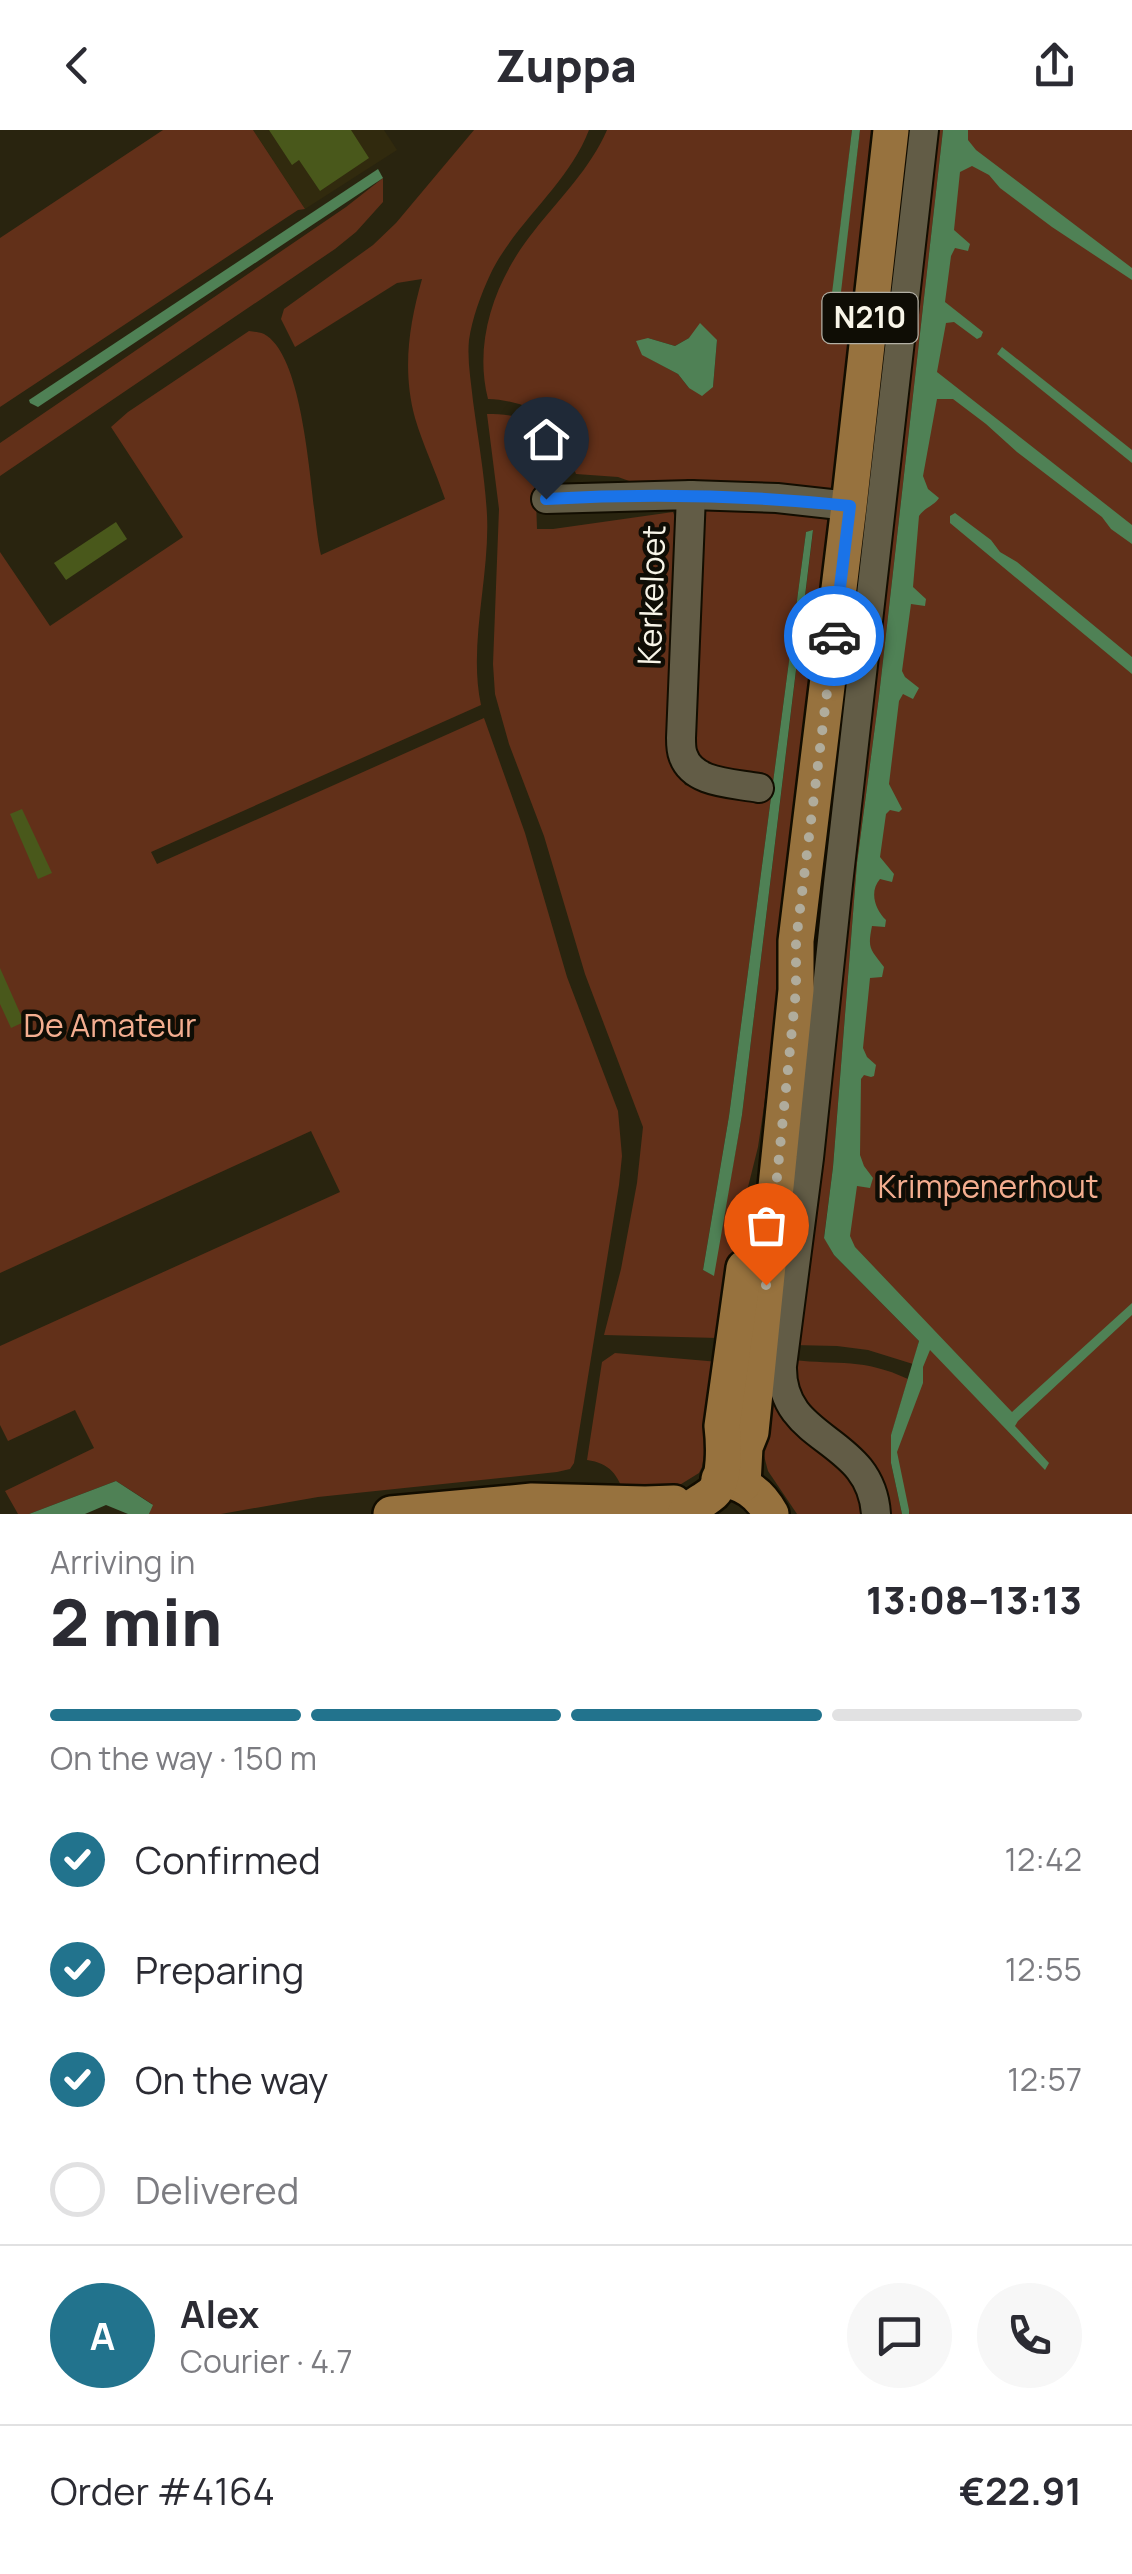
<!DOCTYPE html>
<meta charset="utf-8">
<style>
:root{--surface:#fff;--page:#f7f7f7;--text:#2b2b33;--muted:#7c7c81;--line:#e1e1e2;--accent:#22738d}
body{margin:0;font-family:Manrope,sans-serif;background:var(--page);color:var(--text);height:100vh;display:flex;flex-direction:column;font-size:38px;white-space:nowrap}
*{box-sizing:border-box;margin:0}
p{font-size:32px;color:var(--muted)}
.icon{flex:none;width:55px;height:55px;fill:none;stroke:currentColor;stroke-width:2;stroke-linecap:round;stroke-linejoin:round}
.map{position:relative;height:1384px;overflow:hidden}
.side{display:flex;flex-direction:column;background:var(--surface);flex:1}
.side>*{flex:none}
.pin{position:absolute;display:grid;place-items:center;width:85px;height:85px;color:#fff;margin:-102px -42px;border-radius:50% 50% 50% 0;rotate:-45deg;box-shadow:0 0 10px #0007}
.pin .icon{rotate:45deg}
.courier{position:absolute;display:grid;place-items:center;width:100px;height:100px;margin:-50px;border:8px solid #1a73e8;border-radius:50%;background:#fff;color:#222;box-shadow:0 2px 12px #0007}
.headline em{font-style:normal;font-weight:800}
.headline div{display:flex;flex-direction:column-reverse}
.headline{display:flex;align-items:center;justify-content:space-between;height:170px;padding:0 50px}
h1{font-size:65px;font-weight:800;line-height:75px}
.bar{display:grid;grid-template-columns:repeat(4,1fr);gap:15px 10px;align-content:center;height:120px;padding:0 50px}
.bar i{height:12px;border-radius:8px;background:var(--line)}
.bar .on{background:var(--accent)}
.bar p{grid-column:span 4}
.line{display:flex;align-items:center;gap:25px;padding:0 50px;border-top:2px solid var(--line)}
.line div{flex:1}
.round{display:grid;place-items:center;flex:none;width:105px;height:105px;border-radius:52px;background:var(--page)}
ol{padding:0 50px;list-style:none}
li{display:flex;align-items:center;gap:30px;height:110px}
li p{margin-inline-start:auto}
li .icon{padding:10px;border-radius:50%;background:var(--accent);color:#fff;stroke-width:4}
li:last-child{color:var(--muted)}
li i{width:55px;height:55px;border:5px solid var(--line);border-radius:50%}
header{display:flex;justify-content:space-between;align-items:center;height:130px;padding:0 50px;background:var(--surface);font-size:45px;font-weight:800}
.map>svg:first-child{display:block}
</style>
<header><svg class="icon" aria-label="back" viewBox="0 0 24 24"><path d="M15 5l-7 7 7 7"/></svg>Zuppa<svg class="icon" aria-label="share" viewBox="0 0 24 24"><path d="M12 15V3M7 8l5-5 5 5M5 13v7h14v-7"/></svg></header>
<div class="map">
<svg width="1132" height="1384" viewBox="0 0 1132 1384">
<rect width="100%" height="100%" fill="#29240f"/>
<!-- built -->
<path fill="#312a0e" d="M253,0H384L397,20L305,79Z"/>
<!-- green -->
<g fill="#623019" fill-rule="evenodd">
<path d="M163,0H253L305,79L298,80L0,277V108Z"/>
<path d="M474,0H589C568,55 515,92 490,145C481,164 472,189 469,210C467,230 471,251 473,271C478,309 485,347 487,385C490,446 468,515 481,575L151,722L157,734L484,588L525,703L567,847L618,981L622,1026L619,1055L574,1333L570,1339L557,1342L318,1367L221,1384H149L152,1374L116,1351L29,1384H18L5,1361L94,1318L75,1280L8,1311L0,1295V1216L340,1062L311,1001L0,1143V422L50,496L183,407L111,297L128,282L249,201C254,202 259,202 264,204C308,228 310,378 321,425L445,369C436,342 423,315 415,288C402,240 409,195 422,149L397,153L295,217L281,189L284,179L373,115L396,93Z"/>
<path d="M607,0H852L827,211L834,213L860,0H881L839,358L830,368L643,356L618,347L576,344C571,332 569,317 563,306C547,280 516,270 488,269C473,210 496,148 534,101C560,68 590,39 607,0ZM648,208L675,216L689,208L717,210L713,257L689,258L678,244L643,225Z"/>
<path d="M931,0H943L879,566L857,733L833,1037L824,1107L834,1125L919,1211L913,1234L868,1220L837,1216L793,1215Z"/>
<path d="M954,0H1132V1384H904L894,1325L930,1207L839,1109L914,353Z"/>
<path d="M383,48V72L356,102L335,119L0,346V313L346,77Z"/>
<path d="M487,284C510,284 536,287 550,307C556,315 557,331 560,340L535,341L537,399H553L673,382L679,397V491L668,582V606L685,655L759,673L763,652L704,637L690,609L699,373L836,388L764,976L758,1017L740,1089L721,1205L718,1208L604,1205L621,1139L637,1053L643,997L585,844L544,706L509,614L495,564L493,534L499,379ZM813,401L742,985L713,1145L703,1140L729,986L806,402Z"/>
<path d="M615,1223L719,1232L702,1337L699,1343L665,1364L625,1366C618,1345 610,1333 587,1330L602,1232Z"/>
<path d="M793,1230C839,1235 863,1228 908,1249L891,1306V1333L902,1384H884L805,1288Z"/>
<path d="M771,1249L840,1329L868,1384H797L768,1341L763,1322Z"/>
</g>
<!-- water -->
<g fill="#4f8155">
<path d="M852,0H860L835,213L826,212Z"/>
<path d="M943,0H968V10L976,20L1132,138V150L1052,97L1000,58L989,45L972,36L960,42L954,100L970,114L968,121L955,118L951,126L945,172L983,202L981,207L977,209L954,192L946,193L937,242L1132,395V414L1111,399L1102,387L1017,322L986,294L953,269H937L923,346L928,359L939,368C934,376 925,377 919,386L913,457L926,469L925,476L911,474L902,541L905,547L919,558L913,569L903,564L899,571L889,654L902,679L899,682L890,680L886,684L880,727L894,744L892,752L880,749C869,762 875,779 886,790L885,797L872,796C867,820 871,819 884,837L882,847L870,848L863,918L867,927L876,935L874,946L871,947L864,945L861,949L860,1025L864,1036L873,1048L870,1058L857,1056L850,1106L855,1117L1012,1282L1132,1173V1185L1018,1291L1015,1296L1049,1333L1045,1340L930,1220L923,1237V1253L897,1322L909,1380V1384H902L891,1333V1305L919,1211L834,1125L824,1108L833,1037L857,733L879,566Z"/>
<path d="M378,39L383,48L38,277L30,273L29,270Z"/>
<path d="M700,193L717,210L713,257L702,266L689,258L678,244L642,225L636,211L648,208L675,216L689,208Z"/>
<path d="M1002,217L1132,320V333L997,224Z"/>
<path d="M955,383L991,410L1000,422L1017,432L1132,527V544L950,393V386Z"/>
<path d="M813,400L742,985L714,1146L703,1140L729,986L806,402Z"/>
<path d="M116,1351L153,1375L149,1384H128L106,1375L85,1384H29Z"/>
</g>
<!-- building -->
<g fill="#49581b">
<path d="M269,0H351L369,28L320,61L299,30L292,35Z"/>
<path d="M116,392L127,409L66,450L54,433Z"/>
<path d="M22,679L52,743L38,749L10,684Z"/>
<path d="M0,838L24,892L11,898L0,874Z"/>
</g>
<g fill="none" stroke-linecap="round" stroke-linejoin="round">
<!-- minor casing -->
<g stroke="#120d00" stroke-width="32">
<g id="minor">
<path d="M691,365L777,368L849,376"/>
<path d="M546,369L691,365L681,608C681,614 681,620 683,625C692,654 734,653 759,658"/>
<path d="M876,1384C871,1305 780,1314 782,1236L809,1028L838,754L924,0"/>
</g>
</g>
<!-- major casing -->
<g stroke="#120d00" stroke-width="40">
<g id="major">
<path d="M719,1349C743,1352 759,1362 771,1384"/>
<path d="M743,1354L745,1317L751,1302L796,860V811L849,376L891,0"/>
<path d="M391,1384L532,1371L645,1374L674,1373"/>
<path d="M685,1384C693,1375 704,1371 713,1363C726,1350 724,1313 722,1296L744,1138"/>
</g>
</g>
<!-- minor -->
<use href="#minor" stroke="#625c46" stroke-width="28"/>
<!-- major -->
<use href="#major" stroke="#97723e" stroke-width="35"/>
</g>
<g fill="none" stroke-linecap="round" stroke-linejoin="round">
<!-- done -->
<path stroke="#b0ac9c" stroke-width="10" stroke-dasharray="0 18" d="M766,1155L796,860V811L834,506"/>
<!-- route -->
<path stroke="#1a73e8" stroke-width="12" d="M546,369C647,363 748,365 850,376L834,506"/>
</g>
<g text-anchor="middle" stroke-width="9" stroke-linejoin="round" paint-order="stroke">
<!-- shield labels -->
<rect fill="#0f0d05" stroke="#b2afa4" stroke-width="2.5" x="822.5" y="163" width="95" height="50" rx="8"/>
<g font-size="30" font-weight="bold" fill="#f8f5e8">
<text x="870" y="198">N210</text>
</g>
<!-- street labels -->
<g font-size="32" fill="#f8f5e8" stroke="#0f0d05">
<text transform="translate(652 465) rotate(-88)" y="11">Kerkeloet</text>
</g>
<!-- park labels -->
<g font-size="32" fill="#f4ae90" stroke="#0f0d05">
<text x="110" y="907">De Amateur</text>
<text x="988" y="1068">Krimpenerhout</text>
</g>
</g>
</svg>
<div class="pin" style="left:766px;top:1155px;background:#ea580c"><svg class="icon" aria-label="bag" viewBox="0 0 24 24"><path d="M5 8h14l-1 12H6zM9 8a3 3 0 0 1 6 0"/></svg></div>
<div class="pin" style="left:546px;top:369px;background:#1f2937"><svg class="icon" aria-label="home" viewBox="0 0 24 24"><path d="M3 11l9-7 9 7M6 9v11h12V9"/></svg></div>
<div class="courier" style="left:834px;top:506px"><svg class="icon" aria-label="car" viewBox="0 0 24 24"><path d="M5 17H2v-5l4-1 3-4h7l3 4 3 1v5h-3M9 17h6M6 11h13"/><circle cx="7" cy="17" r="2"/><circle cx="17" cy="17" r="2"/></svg></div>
</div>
<section class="side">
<div class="headline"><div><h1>2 min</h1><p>Arriving in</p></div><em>13:08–13:13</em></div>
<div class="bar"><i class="on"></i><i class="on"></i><i class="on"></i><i></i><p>On the way · 150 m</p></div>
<ol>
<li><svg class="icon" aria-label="check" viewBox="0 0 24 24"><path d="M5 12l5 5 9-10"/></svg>Confirmed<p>12:42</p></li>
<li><svg class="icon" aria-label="check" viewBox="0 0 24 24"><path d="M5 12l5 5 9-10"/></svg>Preparing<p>12:55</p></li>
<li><svg class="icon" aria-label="check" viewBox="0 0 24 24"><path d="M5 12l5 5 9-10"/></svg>On the way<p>12:57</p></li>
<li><i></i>Delivered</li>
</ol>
<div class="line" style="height:180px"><b class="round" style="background:var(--accent);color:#fff">A</b><div><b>Alex</b><p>Courier · 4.7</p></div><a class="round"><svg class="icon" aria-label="chat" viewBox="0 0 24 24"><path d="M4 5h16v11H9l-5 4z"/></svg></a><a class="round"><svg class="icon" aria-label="phone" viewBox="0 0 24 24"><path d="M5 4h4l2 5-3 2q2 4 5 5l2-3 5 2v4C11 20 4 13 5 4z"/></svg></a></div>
<div class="line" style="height:130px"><div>Order #4164</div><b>€22.91</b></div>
</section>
